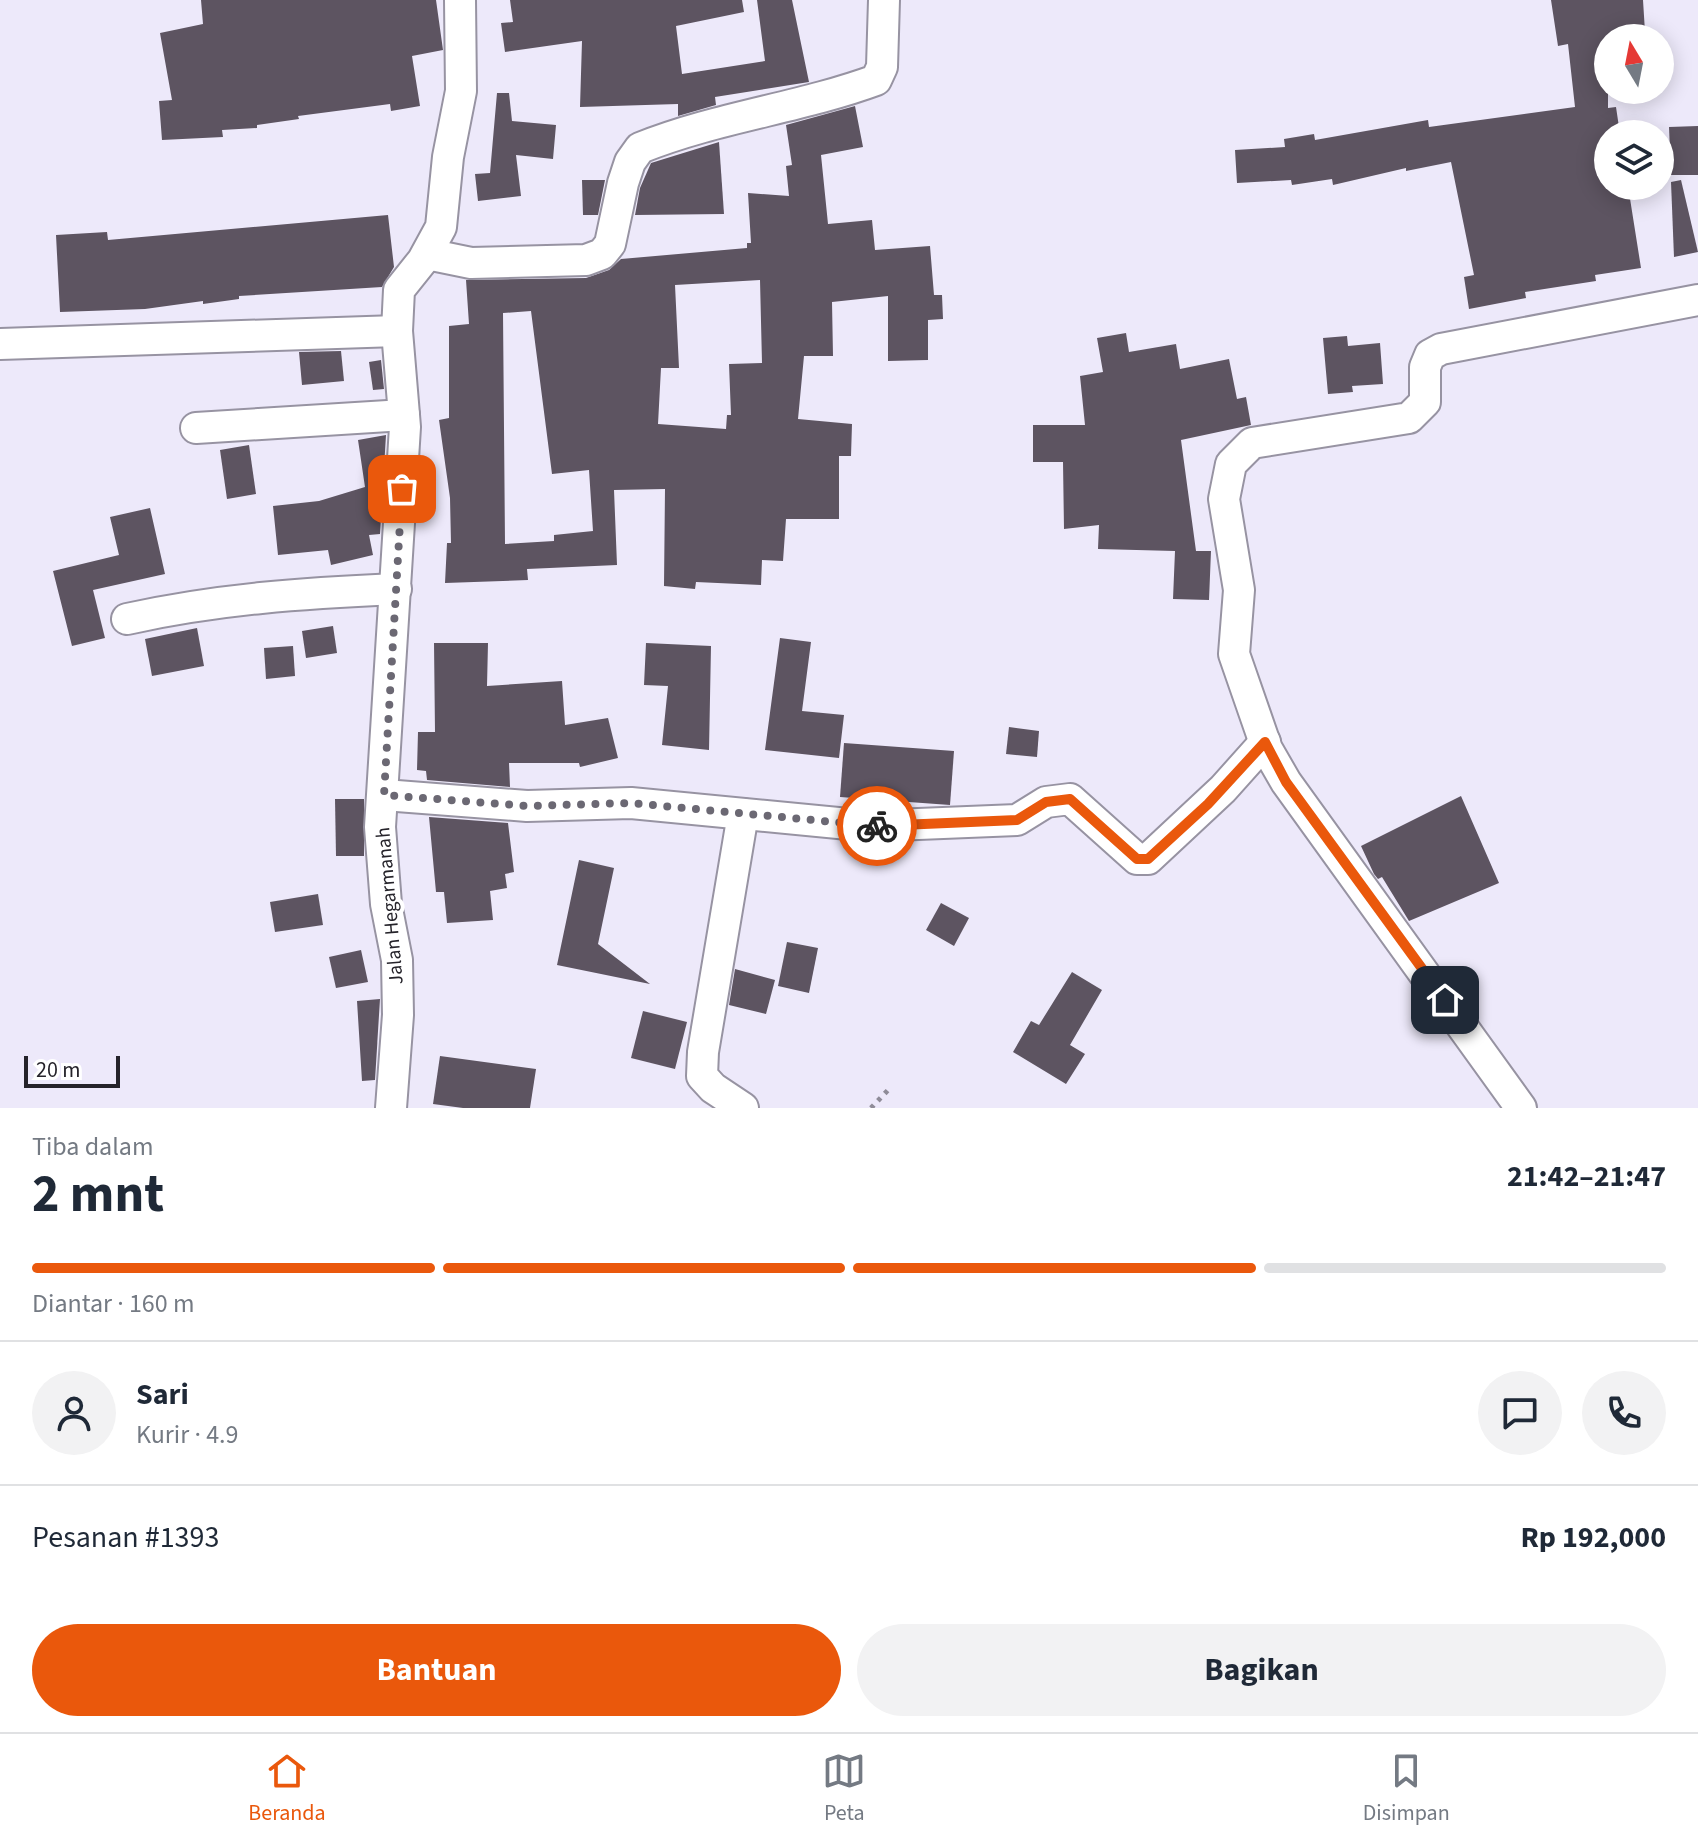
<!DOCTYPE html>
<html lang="id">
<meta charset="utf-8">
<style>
:root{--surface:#fff;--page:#f2f2f3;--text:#1f2937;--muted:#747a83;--line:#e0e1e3;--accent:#ea580c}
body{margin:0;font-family:"Source Sans 3",sans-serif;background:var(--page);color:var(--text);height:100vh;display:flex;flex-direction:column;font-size:30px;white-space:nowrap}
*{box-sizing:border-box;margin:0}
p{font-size:26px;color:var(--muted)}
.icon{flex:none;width:44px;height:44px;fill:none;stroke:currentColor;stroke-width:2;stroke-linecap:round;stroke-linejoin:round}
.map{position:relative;height:1108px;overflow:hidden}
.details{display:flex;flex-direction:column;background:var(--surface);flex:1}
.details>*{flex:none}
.needle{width:52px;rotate:350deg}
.tools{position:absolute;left:1594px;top:24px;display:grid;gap:16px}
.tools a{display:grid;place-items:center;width:80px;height:80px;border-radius:50%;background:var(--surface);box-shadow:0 4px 20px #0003;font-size:40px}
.scale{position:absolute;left:24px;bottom:20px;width:96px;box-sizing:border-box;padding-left:8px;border:4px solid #25232a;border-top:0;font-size:22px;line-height:28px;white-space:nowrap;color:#25232a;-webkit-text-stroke:6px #fff;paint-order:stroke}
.pin{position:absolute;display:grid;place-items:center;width:68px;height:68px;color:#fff;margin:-34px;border-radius:16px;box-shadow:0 4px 12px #0006}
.courier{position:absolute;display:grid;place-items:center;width:80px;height:80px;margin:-40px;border:6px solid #ea580c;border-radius:50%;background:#fff;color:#222;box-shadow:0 2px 10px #0007}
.overview em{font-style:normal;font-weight:700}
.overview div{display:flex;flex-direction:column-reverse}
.overview{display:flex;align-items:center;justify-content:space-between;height:136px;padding:0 32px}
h1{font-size:52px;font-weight:700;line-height:60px}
.bar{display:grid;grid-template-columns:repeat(4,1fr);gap:12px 8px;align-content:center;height:96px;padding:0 32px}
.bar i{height:10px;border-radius:6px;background:var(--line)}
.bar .selected{background:var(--accent)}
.bar p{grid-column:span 4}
.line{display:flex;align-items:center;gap:20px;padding:0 32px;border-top:2px solid var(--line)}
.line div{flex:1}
.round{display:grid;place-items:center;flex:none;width:84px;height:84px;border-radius:42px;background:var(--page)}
.action{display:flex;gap:16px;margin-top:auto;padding:16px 32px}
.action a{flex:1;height:92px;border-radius:48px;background:var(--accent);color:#fff;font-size:32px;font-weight:700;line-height:92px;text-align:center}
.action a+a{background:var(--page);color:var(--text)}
.dock{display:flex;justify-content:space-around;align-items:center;height:112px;border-top:2px solid var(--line);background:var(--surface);font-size:22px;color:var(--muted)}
.dock a{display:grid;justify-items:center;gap:4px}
.dock .selected{color:var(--accent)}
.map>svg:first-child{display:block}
</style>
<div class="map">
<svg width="1698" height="1108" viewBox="0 0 1698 1108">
<rect width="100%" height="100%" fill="#ede9fa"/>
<!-- building -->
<g fill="#5d5461" fill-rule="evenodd">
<path d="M201,0H436L443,50L412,56L420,106L391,111L390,104L298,116L299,119L257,125V128L222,130L223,137L162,140L159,101L172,100L160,33L203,24Z"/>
<path d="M510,0H742L744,12L676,26L682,74L765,61L757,0H792L809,82L715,97L716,105L678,116V104L580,107L582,41L505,52L501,23L513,22Z"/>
<path d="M1551,0H1643L1645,32L1608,35V108L1616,107L1620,134H1608V186H1628L1641,268L1595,275L1596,281L1525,292L1526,298L1469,309L1464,277L1474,275L1451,162L1406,171V168L1333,185L1332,179L1292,185L1291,180L1237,183L1235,150L1285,147L1284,139L1314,134L1315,140L1428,120L1429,127L1575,107L1568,44L1558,46Z"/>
<path d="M497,93H509L512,121L556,125L553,159L516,155L521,196L478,201L475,174L490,173Z"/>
<path d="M855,106L863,147L821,155L828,224L872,220L875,250L930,246L934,295H942L943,319L928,320V360L888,361V296L832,302L833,356H804L798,419L852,424L851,456H839V519H786L783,561L762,560L761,585L696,582L695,589L664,586L665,489L614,490L617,565L527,569L528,580L445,583L447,543H451L450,498L439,420L449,418V326L469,324L466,280L586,278L609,270L621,259L747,248V243H751L748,193L789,196L786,166L792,165L786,125ZM760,280L762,363L729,364L731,415H727L726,429L658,424L661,368H679L675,285ZM531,311L552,474L589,470L593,531L554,535V541L505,544L503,313Z"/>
<path d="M1698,126V175H1671L1669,127Z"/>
<path d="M719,142L724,214L635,215L640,188L651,163Z"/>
<path d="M582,180H605L598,215H583Z"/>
<path d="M1681,180L1698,252L1674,257L1671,182Z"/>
<path d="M388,215L394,267L382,287L239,296V299L203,304V301L145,309L60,312L56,235L107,232L108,240Z"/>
<path d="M1126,333L1129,352L1176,344L1180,369L1229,359L1237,399L1246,397L1251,425L1181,440L1196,551H1211L1209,600L1173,599L1175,551L1098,549L1099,525L1064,529L1063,462H1033V425H1085L1080,376L1103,372L1097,338Z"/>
<path d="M1347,336L1348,346L1380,343L1383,384L1352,386L1353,392L1328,394L1323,338Z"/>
<path d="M341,351L344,381L302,385L299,352Z"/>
<path d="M381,360L384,389L373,390L369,362Z"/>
<path d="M386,435L380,534L369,535L373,555L331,565L328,550L278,555L273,506L319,501L365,487L358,440Z"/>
<path d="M249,445L256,494L227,499L220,450Z"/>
<path d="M150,508L165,574L93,590L105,638L72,646L53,571L119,555L110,517Z"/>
<path d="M333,626L337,653L306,658L302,631Z"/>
<path d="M197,628L204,666L152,676L145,639Z"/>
<path d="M780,638L811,642L802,711L844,715L839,758L765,750Z"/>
<path d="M434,643H488L487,686L562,681L565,725L608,718L618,758L580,767L579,763H509L510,787L427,780L426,771L417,770L418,732H435Z"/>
<path d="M646,643L711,646L709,750L662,745L668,686L644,685Z"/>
<path d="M293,646L295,676L266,679L264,648Z"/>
<path d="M1009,727L1039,731L1037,757L1006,754Z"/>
<path d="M844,743L954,751L950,805L840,797Z"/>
<path d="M1461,796L1499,883L1409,921L1382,877L1378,879L1374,874L1361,846Z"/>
<path d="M335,799H364V856H336Z"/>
<path d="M429,817L508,823L514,872L505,874L507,888L490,891L493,920L447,923L444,892H436Z"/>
<path d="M579,860L614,868L598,944L650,984L557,965Z"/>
<path d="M318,894L323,925L275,932L270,902Z"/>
<path d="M941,903L969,918L954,946L926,930Z"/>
<path d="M787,942L818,948L809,993L778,986Z"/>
<path d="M361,950L368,982L336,988L329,957Z"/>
<path d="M735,969L775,980L766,1014L729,1005Z"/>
<path d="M1072,972L1102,990L1070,1045L1085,1054L1066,1084L1013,1052L1031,1021L1039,1025Z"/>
<path d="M380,999L375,1080L362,1081L357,1001Z"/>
<path d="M643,1011L687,1022L675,1069L631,1058Z"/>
<path d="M440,1056L536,1069L530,1108H463L433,1104Z"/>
</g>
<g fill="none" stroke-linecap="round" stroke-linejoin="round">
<!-- minor casing -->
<g stroke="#9793a2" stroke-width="34">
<g id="minor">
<path d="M427,254L471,263L586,260L602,254L610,244L623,183L630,162L640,148C717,117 800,108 876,80L882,67L884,0"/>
<path d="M0,344L397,331"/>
<path d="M196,428L404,415"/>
<path d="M127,619C217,599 305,593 396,589"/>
<path d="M384,795L527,806L631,803L869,826L1017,820L1046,802L1070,799L1137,859H1148L1223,789L1265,742"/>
<path d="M743,814L703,1052L702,1076L713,1088L743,1108"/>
<path d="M391,1108L398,1015L397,960L386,904L380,827L405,427L397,331L399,290L423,260L441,227L448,157L461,91L460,0"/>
<path d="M1521,1108L1286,782L1267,749L1234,654L1239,590L1224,499L1231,464L1252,443L1409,418L1425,402V367L1430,355L1441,349L1698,300"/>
</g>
</g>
<!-- path -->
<path stroke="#8f8c98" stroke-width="5" stroke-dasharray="4 6" stroke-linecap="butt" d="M871,1108L890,1088"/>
<!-- minor -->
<use href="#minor" stroke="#fff" stroke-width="30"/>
</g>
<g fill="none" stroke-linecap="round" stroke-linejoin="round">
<!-- done -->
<path stroke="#6b6873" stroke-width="8" stroke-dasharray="0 14.4" d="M402,489L384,795L527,806L631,803L877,826"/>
<!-- route -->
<path stroke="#ea580c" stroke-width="10" d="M877,826L1017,820L1046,802L1070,799L1137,859H1148L1208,804L1265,742L1286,782L1445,1000"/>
</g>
<g text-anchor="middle" stroke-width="8" stroke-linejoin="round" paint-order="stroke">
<!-- street labels -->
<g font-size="20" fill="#25232a" stroke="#fff">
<text transform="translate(389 906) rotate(-95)" y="7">Jalan Hegarmanah</text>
</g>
</g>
</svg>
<div class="tools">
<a><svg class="needle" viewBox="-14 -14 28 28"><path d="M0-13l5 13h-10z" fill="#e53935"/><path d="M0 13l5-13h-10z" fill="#747a83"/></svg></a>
<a><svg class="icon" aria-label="layers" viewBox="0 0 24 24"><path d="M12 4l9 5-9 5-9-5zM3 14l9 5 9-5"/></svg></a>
</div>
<div class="scale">20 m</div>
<div class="pin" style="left:402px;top:489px;background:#ea580c"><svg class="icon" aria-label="bag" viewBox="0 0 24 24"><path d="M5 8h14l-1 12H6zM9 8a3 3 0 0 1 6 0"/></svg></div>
<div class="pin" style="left:1445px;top:1000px;background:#1f2937"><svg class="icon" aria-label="home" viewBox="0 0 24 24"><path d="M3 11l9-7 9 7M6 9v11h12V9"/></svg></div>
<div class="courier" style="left:877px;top:826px"><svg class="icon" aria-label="bike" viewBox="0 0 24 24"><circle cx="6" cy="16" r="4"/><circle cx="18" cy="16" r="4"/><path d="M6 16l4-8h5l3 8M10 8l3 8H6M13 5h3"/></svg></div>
</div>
<section class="details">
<div class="overview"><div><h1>2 mnt</h1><p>Tiba dalam</p></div><em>21:42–21:47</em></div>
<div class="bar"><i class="selected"></i><i class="selected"></i><i class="selected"></i><i></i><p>Diantar · 160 m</p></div>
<div class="line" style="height:144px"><a class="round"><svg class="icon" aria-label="person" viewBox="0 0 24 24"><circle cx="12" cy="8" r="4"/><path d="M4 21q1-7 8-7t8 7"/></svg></a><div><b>Sari</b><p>Kurir · 4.9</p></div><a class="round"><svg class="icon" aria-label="chat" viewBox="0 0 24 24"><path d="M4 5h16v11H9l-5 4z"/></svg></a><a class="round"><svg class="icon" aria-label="phone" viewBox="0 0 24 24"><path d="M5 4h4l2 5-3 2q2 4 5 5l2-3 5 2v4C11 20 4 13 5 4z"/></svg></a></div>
<div class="line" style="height:104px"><div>Pesanan #1393</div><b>Rp 192,000</b></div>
<div class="action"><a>Bantuan</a><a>Bagikan</a></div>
</section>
<nav class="dock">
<a class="selected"><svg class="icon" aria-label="home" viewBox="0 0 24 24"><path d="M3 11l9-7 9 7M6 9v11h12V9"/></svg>Beranda</a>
<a><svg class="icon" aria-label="map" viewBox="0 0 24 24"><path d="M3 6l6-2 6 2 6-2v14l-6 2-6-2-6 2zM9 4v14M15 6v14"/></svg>Peta</a>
<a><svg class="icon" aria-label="saved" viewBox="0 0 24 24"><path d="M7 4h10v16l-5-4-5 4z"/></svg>Disimpan</a>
</nav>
